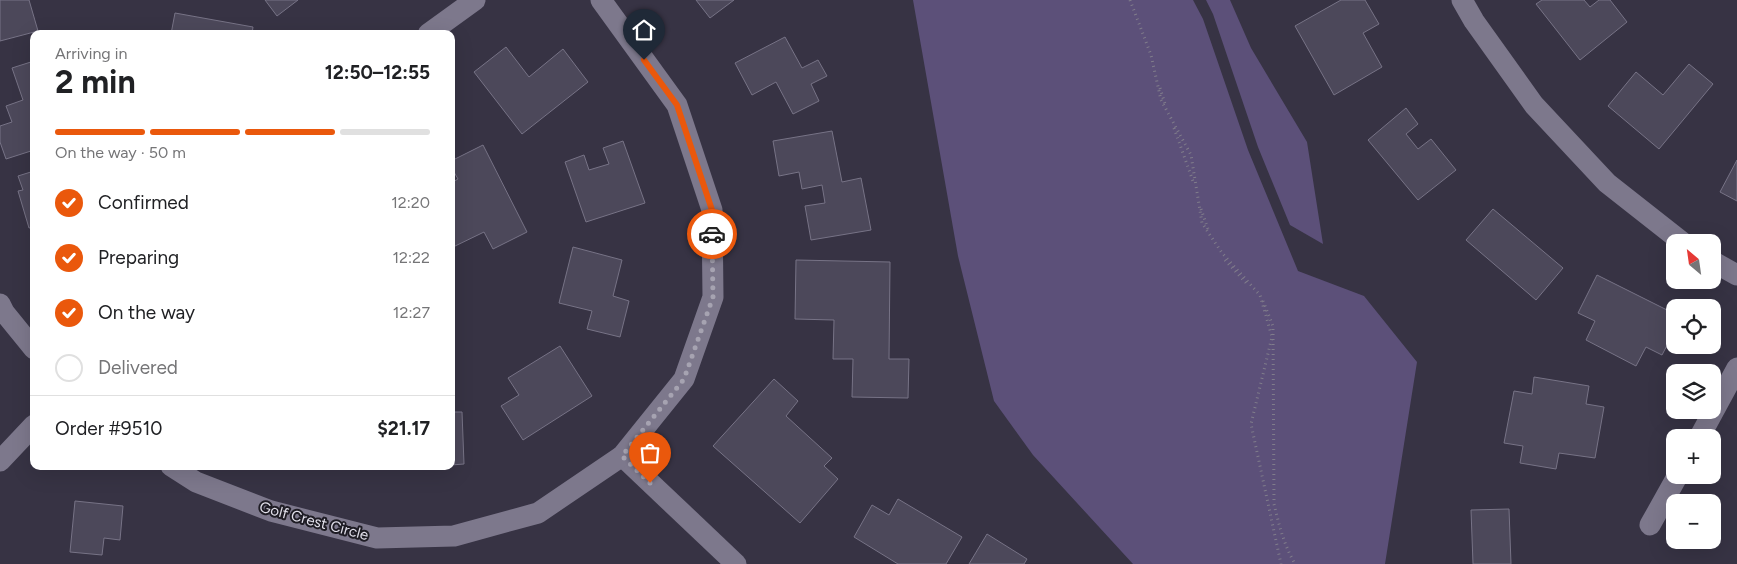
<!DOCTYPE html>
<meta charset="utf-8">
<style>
:root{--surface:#fff;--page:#f2f2f2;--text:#202124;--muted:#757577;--line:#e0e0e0;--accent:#ea580c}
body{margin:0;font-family:Figtree,sans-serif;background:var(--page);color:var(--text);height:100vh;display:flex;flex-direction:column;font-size:19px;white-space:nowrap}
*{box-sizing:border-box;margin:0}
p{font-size:16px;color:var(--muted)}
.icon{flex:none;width:28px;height:28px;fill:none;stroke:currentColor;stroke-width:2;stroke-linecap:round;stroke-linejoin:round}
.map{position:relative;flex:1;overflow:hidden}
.drawer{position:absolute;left:30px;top:30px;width:425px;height:440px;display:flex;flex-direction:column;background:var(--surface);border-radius:10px;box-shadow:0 5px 20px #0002}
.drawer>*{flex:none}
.needle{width:32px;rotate:331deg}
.controls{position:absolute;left:1666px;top:234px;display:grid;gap:10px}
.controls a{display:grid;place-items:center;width:55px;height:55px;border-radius:10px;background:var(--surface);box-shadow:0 5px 20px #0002;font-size:25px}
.pin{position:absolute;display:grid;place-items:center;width:42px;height:42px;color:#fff;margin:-51px -21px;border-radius:50% 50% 50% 0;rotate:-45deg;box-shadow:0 0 5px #0007}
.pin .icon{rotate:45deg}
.courier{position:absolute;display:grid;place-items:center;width:50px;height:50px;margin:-25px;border:4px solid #ea580c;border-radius:50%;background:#fff;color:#222;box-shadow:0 1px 6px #0007}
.headline em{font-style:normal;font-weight:700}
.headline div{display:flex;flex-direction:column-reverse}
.headline{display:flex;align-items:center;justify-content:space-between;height:85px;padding:0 25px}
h1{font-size:32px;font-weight:700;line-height:38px}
.bar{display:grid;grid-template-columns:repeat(4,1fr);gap:8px 5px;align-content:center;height:60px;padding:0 25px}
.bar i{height:6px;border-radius:4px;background:var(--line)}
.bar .current{background:var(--accent)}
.bar p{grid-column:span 4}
.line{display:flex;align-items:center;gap:12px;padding:0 25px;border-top:1px solid var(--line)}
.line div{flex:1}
ol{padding:0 25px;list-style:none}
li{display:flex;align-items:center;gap:15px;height:55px}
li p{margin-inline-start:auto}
li .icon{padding:5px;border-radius:50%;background:var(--accent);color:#fff;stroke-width:4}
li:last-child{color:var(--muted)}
li i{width:28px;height:28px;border:2px solid var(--line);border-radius:50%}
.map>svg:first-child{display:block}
</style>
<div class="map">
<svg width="1737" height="564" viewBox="0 0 1737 564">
<rect width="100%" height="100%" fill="#373344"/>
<!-- green -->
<g fill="#5c5079">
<path d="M913,0H1193L1203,19L1248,150L1298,271L1364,296L1417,362L1385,564H1133L1033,455L994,401L958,256Z"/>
<path d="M1206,0H1230L1251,48L1307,142L1323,244L1290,225L1258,147L1213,14Z"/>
</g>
<!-- building -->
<g fill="#4c485a" stroke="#777386">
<path d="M0,0H29L38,31L0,41Z"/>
<path d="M265,0H298L277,16Z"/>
<path d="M696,0H734L710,18Z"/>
<path d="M1341,0H1365L1379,24L1363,33L1382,67L1334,95L1295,26Z"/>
<path d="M1542,0H1584L1590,7L1599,0H1610L1627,22L1580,60L1536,4Z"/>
<path d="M175,13L253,27L252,34H171Z"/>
<path d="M785,37L802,68L818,60L827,76L811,84L819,101L793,114L776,82L752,95L735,63Z"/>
<path d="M506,47L529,77L563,49L588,82L522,134L474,72Z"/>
<path d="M34,61V150L6,159L0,142V126L12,122L6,106L23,100L12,68Z"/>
<path d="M1689,64L1713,84L1659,149L1608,106L1636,72L1663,95Z"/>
<path d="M1406,108L1418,124L1406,134L1418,149L1431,139L1456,170L1418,200L1368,140Z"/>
<path d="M832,131L842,182L861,178L871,230L811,240L805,206L825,203L822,185L802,189L799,172L779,176L773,141Z"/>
<path d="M623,141L645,203L586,222L565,162L584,155L589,170L609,164L603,148Z"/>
<path d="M483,145L527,232L493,249L484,232L451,248V183L458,179L451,167V161Z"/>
<path d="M1737,160V201L1720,192Z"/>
<path d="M34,171V227L29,228L18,191L23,190L18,176Z"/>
<path d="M1493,209L1563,268L1536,300L1466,240Z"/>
<path d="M573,247L622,260L613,296L629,301L620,337L587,329L592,311L559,303Z"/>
<path d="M796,260L890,262L889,359H909L908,398L852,397L853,359H833L834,320L795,319Z"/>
<path d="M1597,275L1675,314V330L1662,355L1646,347L1636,366L1586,340L1595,321L1578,313Z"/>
<path d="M560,346L592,396L523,440L501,406L519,395L508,378Z"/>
<path d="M1534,377L1589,386L1586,404L1604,407L1595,458L1559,453L1556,469L1520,463L1523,446L1504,443L1514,391L1532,394Z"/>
<path d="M774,379L798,401L786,416L832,458L824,466L838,479L800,523L713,446Z"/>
<path d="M451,412H462L464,464L451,465Z"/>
<path d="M898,499L962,537L946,564H898L854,537L872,505L889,515Z"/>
<path d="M75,501L123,506L120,540L104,538L102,555L70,552Z"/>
<path d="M1509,509L1511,564H1473L1471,510Z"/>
<path d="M987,534L1027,559L1024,564H969Z"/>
</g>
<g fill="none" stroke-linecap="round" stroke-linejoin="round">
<!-- path -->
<g stroke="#807d8b" stroke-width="3" stroke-dasharray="1 4" stroke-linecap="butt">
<path d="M1130,0L1151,55L1161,100L1191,155L1202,223L1222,253L1260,295L1272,337L1251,424L1281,564"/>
<path d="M1160,88L1165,104"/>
<path d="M1174,128L1194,184"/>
<path d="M1201,209L1208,229"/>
<path d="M1225,260L1248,285"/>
<path d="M1263,301L1273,326L1274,504C1279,525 1284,545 1295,564"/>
</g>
<!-- street -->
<g stroke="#7d788c" stroke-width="21">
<path d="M1462,0L1474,21L1534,105L1607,183L1682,242"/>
<path d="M428,34L475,0"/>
<path d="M1712,261L1737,275"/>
<path d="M0,304L4,312L34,349"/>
<path d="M1699,438L1737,368"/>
<path d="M622,456L736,564"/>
<path d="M0,461L34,425"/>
<path d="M171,466L196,482L271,511L377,538L454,536L538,513L622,456L684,379L713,297L712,210L677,105L601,0"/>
<path d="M1650,525L1678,475"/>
</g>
</g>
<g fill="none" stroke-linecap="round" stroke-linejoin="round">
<!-- done -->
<path stroke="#a6a3b1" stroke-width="5" stroke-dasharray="0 9" d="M650,483L622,456L684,379L713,297L712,234"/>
<!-- route -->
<path stroke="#ea580c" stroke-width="6" d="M644,60L677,105L712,210V234"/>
</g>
<g text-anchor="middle" stroke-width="4" stroke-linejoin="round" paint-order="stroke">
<!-- street labels -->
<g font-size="15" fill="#e2e0eb" stroke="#1e1c24">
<text transform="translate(314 521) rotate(15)" y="5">Golf Crest Circle</text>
</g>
</g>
</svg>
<div class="controls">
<a><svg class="needle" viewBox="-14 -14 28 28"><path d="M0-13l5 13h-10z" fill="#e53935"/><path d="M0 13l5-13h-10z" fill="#757577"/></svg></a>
<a><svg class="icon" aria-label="locate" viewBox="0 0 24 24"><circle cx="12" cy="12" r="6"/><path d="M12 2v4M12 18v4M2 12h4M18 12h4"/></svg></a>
<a><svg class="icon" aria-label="layers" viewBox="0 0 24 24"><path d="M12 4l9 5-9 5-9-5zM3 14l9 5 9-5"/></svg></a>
<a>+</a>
<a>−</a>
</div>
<div class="pin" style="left:650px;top:483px;background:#ea580c"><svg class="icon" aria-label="bag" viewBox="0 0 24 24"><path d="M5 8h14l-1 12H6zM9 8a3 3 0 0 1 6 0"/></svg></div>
<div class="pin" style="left:644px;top:60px;background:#1f2937"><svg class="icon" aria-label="home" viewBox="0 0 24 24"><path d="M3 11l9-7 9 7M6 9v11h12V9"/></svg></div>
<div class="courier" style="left:712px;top:234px"><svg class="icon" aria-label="car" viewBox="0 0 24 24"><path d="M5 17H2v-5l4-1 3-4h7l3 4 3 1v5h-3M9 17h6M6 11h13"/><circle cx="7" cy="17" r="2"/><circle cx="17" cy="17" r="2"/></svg></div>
<section class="drawer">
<div class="headline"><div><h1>2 min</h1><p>Arriving in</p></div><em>12:50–12:55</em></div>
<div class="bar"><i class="current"></i><i class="current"></i><i class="current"></i><i></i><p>On the way · 50 m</p></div>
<ol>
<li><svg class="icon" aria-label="check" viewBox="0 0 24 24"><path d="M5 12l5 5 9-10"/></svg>Confirmed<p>12:20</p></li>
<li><svg class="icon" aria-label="check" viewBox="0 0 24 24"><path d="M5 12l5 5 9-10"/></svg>Preparing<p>12:22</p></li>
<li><svg class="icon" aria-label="check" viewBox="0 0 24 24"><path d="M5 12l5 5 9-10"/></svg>On the way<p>12:27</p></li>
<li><i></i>Delivered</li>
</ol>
<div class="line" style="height:65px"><div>Order #9510</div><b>$21.17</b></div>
</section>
</div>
